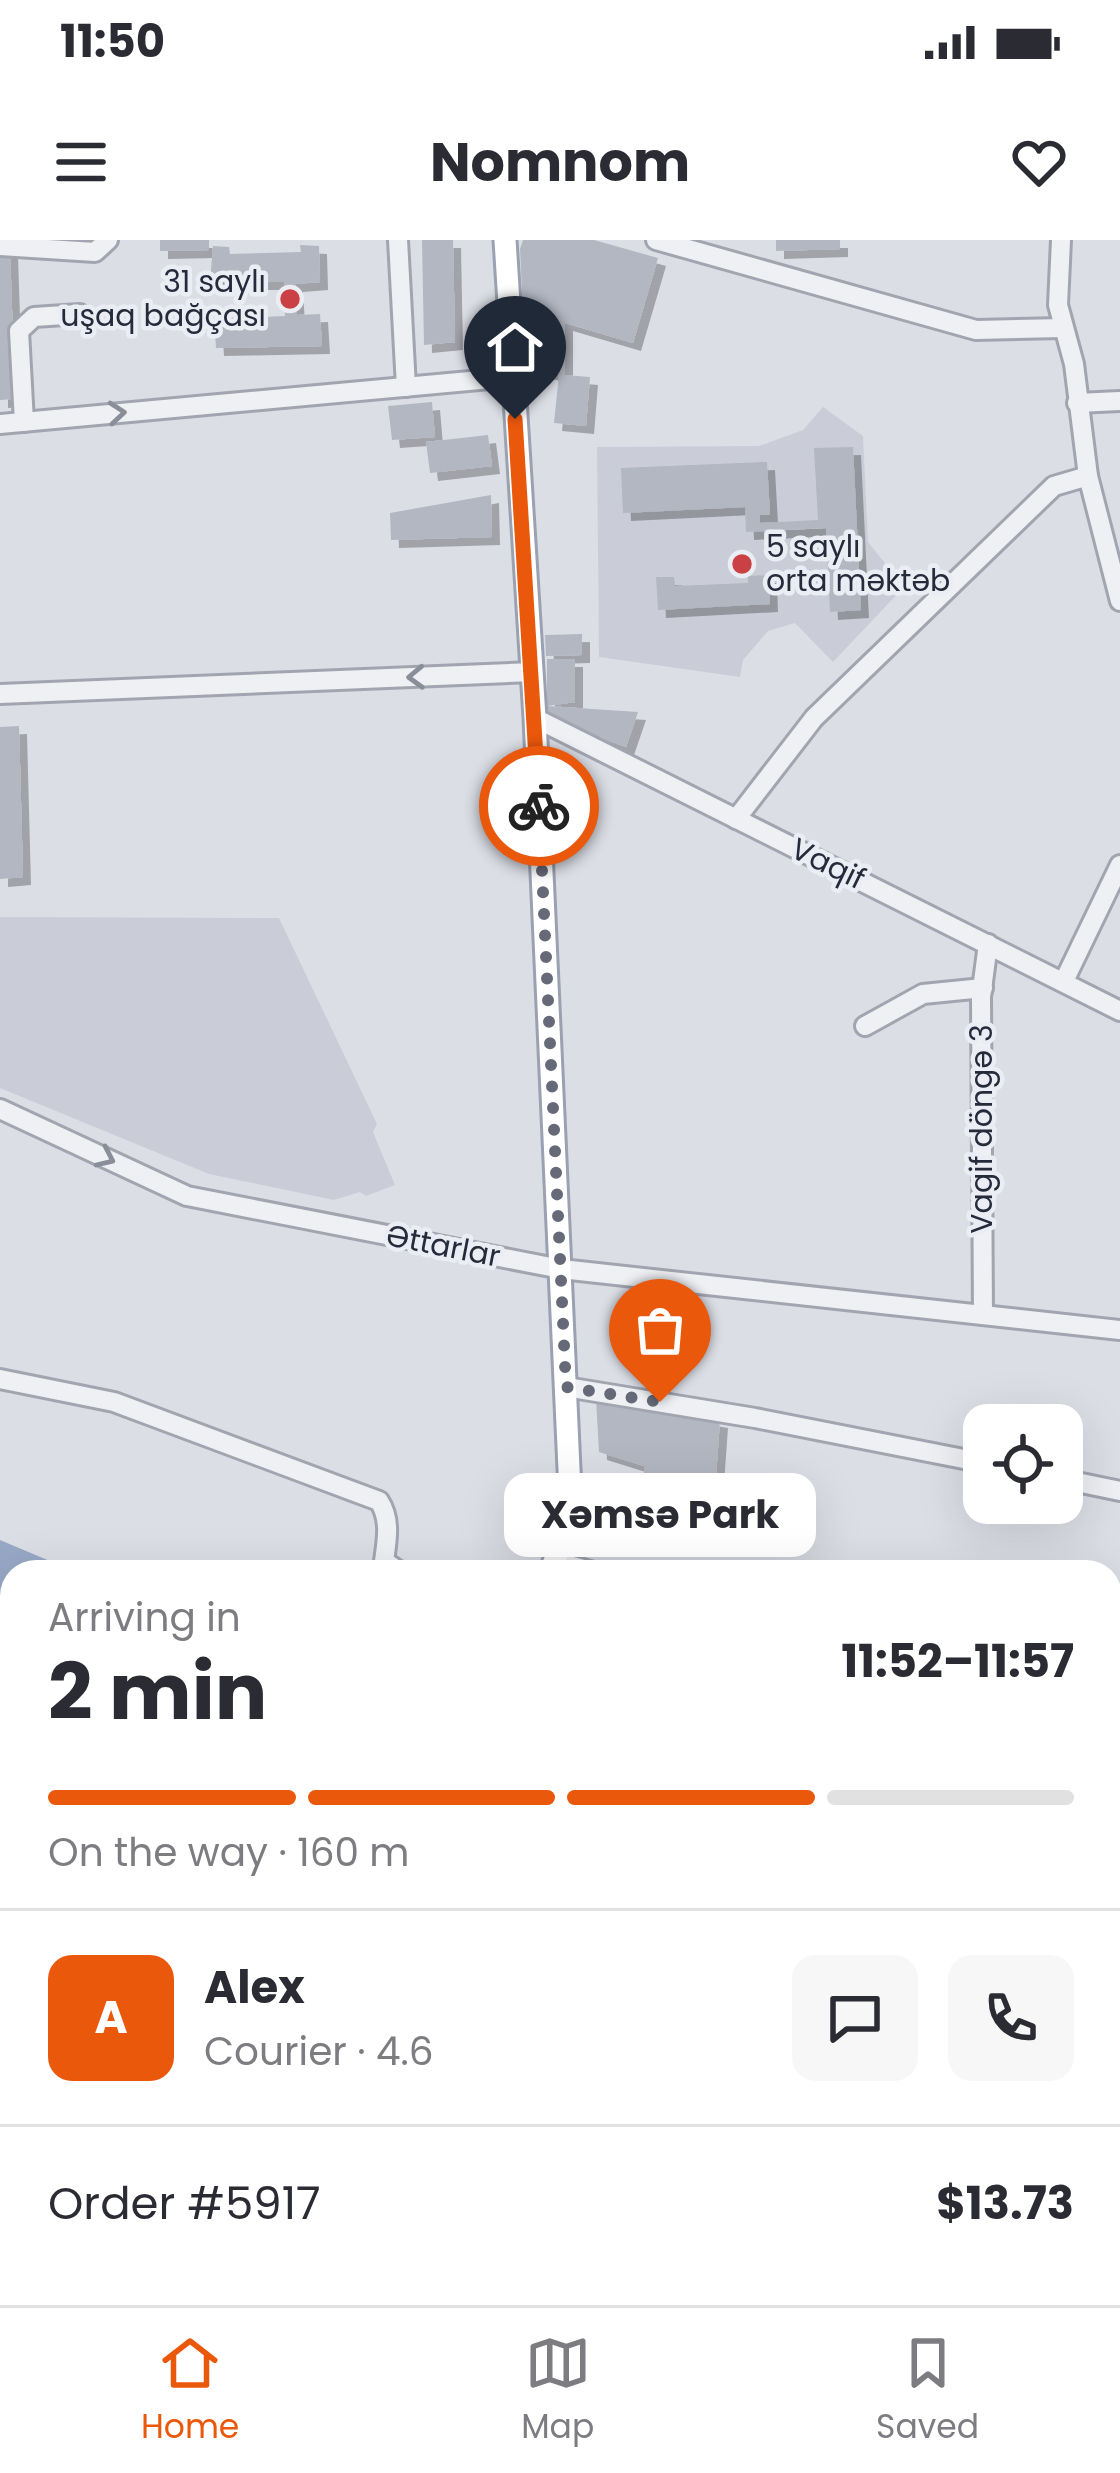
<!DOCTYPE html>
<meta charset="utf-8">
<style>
:root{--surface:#fff;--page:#f7f7f7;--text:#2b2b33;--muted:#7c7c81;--line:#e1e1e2;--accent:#ea580c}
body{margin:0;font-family:Poppins,sans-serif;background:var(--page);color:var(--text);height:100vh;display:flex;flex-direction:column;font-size:45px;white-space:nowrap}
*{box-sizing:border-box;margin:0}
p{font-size:39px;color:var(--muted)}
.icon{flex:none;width:66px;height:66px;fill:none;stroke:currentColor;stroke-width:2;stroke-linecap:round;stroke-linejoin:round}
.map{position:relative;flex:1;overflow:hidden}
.details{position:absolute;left:0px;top:1320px;width:1122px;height:747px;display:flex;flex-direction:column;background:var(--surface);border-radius:36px 36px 0 0;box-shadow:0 12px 48px #0002}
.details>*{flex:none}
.buttons{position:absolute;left:963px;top:1164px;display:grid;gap:24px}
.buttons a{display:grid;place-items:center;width:120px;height:120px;border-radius:24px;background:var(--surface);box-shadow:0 12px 48px #0002;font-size:60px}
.pin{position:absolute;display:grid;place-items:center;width:102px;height:102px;color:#fff;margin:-123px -51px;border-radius:50% 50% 50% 0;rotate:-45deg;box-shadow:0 0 12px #0007}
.pin .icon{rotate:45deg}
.courier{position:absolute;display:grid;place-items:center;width:120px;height:120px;margin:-60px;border:9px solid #ea580c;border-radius:50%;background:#fff;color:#222;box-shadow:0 3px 15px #0007}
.bubble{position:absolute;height:84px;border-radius:24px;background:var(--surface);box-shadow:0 12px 48px #0002;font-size:39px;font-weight:700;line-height:84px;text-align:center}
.overview em{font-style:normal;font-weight:700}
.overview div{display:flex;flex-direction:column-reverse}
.overview{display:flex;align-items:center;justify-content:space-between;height:204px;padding:0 48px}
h1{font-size:78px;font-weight:700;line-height:90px}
.bar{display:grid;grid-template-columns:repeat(4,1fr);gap:18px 12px;align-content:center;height:144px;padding:0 48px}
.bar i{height:15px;border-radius:9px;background:var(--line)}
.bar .current{background:var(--accent)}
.bar p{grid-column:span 4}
.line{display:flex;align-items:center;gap:30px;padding:0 48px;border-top:3px solid var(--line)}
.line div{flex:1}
.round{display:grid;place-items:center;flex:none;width:126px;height:126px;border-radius:24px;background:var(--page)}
.status{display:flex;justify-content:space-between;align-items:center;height:84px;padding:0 60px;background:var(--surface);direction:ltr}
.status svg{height:33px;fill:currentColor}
header{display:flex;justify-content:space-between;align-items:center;height:156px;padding:0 48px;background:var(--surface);font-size:54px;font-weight:700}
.tab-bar{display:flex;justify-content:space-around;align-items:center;height:168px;border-top:3px solid var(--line);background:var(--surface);font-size:33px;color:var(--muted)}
.tab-bar a{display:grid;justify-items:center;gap:6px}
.tab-bar .current{color:var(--accent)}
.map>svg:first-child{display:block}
</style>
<div class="status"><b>11:50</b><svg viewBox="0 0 49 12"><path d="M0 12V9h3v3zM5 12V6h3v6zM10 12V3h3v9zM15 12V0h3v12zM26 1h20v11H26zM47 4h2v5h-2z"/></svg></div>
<header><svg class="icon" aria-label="menu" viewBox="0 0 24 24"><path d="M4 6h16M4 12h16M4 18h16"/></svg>Nomnom<svg class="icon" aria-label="heart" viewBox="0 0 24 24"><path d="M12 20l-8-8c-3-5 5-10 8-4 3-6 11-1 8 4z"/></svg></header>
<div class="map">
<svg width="1120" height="2065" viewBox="0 0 1120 2065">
<defs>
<filter id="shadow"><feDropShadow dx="8" dy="8" stdDeviation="0" flood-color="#0004"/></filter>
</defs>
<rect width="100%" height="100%" fill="#dcdee6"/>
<!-- built -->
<g fill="#cacdd8">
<path d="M823,167L863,196L868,302L904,347L833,422L795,383L768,391L743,420L740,437L599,417L597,207L759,206L803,190Z"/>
<path d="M0,677L279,678L377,884L373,892L395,945L366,956L360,952L334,960L209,934L0,848Z"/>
</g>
<!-- green -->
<g fill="#bfd0bd">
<path d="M0,1552L12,1557V1673L0,1668Z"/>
<path d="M578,2055H831L828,2065H582Z"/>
</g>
<!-- water -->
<g fill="#97a8c6">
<path d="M0,1300L76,1332H12V1504L0,1499Z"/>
<path d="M1120,1841V1910L1110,1909V1845Z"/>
</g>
<!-- building -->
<g fill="#b3b7c2" filter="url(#shadow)">
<path d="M160,0H209V10L160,11Z"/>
<path d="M422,0H453L455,102L424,105Z"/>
<path d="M523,0H594L658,18L633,103L565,83V135L590,137L586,186L554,183L559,134L533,129L531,74L523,71L520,9Z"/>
<path d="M776,0H840V9L776,11Z"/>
<path d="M300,5L319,6L320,42L295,44L297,75L320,74L322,106L216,108L214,79L285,76L284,42H210L213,6L229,7L230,14L301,12Z"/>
<path d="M10,9L15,159L0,160V10Z"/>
<path d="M432,162L435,197L392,200L388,166Z"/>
<path d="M488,195L492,226L430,233L426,202Z"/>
<path d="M853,207L861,370L830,372L826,288L746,292L745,267L623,273L621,228L767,222L770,275H760V283L818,280L814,208Z"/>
<path d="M491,255L492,297L391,300L390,273Z"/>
<path d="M769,335L770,364L658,370L656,337H674L675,346L748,343V336Z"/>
<path d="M582,394V415L546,416L545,395Z"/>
<path d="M547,419H575V462L547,466Z"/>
<path d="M547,466L638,472L626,507L547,478Z"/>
<path d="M19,486L23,637L0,639V487Z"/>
<path d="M596,1159L720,1180L713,1278L644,1256V1226L599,1212Z"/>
<path d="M1120,2031V2059L1110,2056Z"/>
<path d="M346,2055H377L374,2065L345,2059Z"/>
<path d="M860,2055H903L933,2064L857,2065Z"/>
</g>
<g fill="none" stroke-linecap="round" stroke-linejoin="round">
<!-- minor casing -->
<g stroke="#a2a5b0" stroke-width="24">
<g id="minor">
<path d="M398,0L406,147"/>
<path d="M656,0L976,90L1063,88"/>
<path d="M1061,0L1058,65L1074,124L1088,236L1120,361"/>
<path d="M0,6L95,12L108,0"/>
<path d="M1077,163L1120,161"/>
<path d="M24,182L19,91L34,77L80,74"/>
<path d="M0,184L512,137"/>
<path d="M0,454L533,432"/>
<path d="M535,478L1120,771"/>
<path d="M736,579L814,478L1054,246L1088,236"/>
<path d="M1064,741L1120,625"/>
<path d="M865,786L923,754L983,748"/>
<path d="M0,869L187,956L561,1029L1120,1090"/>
<path d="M983,1075L981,757L988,704"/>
<path d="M0,1139L114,1162L379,1261C391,1279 387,1300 384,1321L400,1332"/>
<path d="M566,1147L755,1178L984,1223"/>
<path d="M1062,1239L1120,1251"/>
<path d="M554,1321L594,1332"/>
<path d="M0,1529L12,1534"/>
<path d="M1110,1651L1120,1662"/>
<path d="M0,1689L12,1694"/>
<path d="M0,1964L12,1966"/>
<path d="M1110,2006L1120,2011"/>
<path d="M134,2065L135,2055"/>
</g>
</g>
<!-- major casing -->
<g stroke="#9ba1b1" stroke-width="27">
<g id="major">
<path d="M505,0L535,478L570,1251L558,1312L550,1332"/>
<path d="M304,2065L306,2055"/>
</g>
</g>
<!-- minor -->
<use href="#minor" stroke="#eef0f4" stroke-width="18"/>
<!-- major -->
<use href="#major" stroke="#fff" stroke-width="21"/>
</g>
<!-- one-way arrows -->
<defs><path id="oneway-chevron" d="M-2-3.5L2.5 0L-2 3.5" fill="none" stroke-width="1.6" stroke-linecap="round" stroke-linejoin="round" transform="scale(3)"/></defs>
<g stroke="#8a8e98">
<use href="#oneway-chevron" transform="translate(117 173) rotate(-5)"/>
<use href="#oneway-chevron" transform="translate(416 437) rotate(178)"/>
<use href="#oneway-chevron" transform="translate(106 918) rotate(25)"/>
</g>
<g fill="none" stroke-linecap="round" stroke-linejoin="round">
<!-- done -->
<path stroke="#666a78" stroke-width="12" stroke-dasharray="0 21.6" d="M539,566L566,1147L660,1162"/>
<!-- route -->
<path stroke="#ea580c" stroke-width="15" d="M515,179L539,566"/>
</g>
<!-- markers -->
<g fill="#cb4045" stroke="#ebedf4" stroke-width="4.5">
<circle cx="290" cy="59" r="12"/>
<circle cx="742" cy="324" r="12"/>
</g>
<g text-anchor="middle" stroke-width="9" stroke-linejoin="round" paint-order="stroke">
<!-- poi labels -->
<g font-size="30" fill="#262b3c" stroke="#ebedf4" text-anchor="end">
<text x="266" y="52">31 saylı<tspan x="266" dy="34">uşaq bağçası</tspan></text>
<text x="766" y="317" text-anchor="start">5 saylı<tspan x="766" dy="34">orta məktəb</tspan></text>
</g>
<!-- street labels -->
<g font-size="30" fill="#262b3c" stroke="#ebedf4">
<text transform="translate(828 624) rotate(26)" y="10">Vaqif</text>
<text transform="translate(982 889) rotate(-90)" y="10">Vagif döngə 3</text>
<text transform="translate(443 1006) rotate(11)" y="10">Əttarlar</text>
</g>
</g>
</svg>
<div class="buttons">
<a><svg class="icon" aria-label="locate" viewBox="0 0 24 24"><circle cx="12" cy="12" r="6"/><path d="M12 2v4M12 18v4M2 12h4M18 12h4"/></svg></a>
</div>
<div class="pin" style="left:660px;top:1162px;background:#ea580c"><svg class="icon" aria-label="bag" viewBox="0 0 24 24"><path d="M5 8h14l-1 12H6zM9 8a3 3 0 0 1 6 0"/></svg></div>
<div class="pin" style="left:515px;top:179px;background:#1f2937"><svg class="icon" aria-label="home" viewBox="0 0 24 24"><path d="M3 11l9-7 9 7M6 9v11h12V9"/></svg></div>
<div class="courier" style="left:539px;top:566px"><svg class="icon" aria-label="bike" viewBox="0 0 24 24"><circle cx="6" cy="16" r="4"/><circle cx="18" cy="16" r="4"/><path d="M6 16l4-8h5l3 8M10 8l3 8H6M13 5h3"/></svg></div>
<div class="bubble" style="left:504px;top:1233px;width:312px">Xəmsə Park</div>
<section class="details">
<div class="overview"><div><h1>2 min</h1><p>Arriving in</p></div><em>11:52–11:57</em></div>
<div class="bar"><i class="current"></i><i class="current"></i><i class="current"></i><i></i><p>On the way · 160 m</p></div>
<div class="line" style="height:216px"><b class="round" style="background:var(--accent);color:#fff">A</b><div><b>Alex</b><p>Courier · 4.6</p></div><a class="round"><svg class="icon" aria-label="chat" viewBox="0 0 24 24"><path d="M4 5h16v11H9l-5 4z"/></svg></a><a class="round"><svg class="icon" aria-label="phone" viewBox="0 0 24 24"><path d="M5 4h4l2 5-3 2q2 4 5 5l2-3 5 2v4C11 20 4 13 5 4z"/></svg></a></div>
<div class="line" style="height:156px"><div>Order #5917</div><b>$13.73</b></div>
</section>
</div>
<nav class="tab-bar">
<a class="current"><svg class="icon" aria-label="home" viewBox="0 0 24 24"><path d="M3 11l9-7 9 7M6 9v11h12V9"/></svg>Home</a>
<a><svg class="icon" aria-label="map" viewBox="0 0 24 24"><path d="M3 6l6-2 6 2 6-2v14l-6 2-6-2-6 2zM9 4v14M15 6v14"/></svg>Map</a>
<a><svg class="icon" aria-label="saved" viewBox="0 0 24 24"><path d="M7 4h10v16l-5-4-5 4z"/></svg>Saved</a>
</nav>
